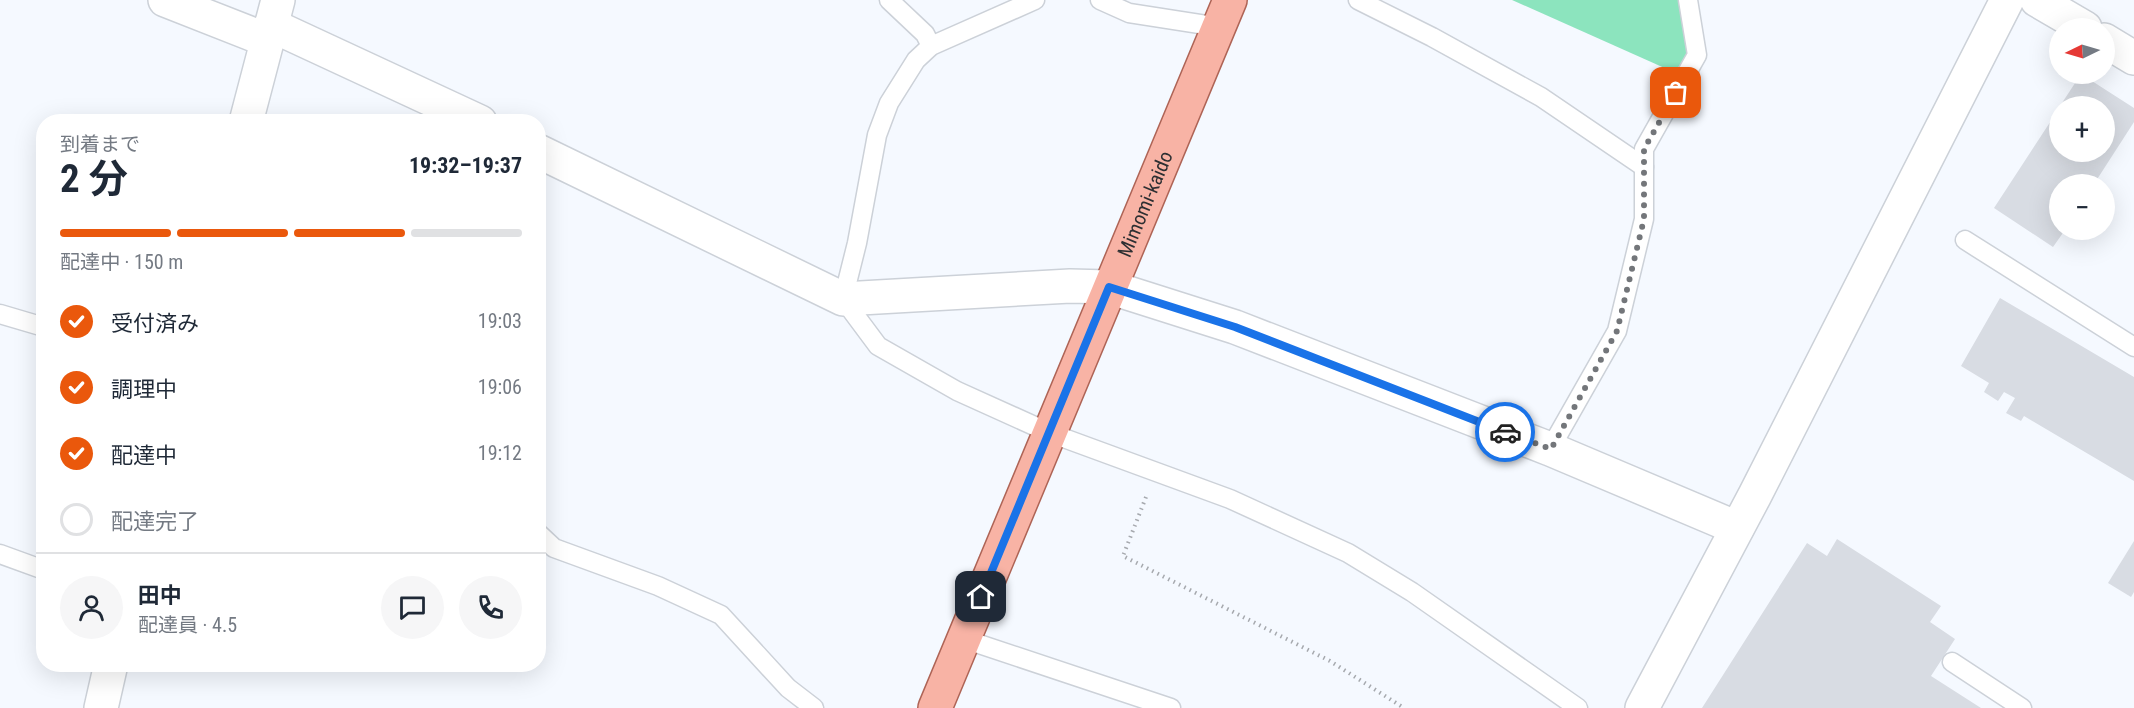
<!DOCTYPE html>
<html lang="ja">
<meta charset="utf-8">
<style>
:root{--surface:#fff;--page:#f6f6f7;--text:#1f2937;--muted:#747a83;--line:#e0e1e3;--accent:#ea580c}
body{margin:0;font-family:"Roboto Condensed","Noto Sans JP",sans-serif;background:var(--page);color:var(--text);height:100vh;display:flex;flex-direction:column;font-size:22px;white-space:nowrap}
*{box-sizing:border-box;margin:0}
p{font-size:20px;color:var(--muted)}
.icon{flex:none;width:33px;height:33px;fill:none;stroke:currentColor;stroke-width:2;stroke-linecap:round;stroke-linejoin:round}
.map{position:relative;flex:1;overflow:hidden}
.side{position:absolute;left:36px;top:114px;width:510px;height:558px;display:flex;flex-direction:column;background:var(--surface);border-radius:24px;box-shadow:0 6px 24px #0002}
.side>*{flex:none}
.needle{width:39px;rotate:265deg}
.fabs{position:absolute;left:2049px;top:18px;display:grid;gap:12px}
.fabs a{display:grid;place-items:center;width:66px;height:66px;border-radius:50%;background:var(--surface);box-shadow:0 6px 24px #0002;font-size:30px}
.pin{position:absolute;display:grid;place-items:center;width:51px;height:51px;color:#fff;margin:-26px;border-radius:12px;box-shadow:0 3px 9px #0006}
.courier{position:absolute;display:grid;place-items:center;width:60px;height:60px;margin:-30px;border:4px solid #1a73e8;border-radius:50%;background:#fff;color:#222;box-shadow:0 2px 8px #0007}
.summary em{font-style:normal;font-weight:700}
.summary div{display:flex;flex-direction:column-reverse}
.summary{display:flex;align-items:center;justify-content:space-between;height:102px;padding:0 24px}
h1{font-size:39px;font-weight:700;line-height:45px}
.bar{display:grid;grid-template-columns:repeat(4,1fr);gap:9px 6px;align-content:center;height:72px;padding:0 24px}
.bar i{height:8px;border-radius:4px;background:var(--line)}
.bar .on{background:var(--accent)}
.bar p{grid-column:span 4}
.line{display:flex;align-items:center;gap:15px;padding:0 24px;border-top:2px solid var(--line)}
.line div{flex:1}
.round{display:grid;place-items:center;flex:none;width:63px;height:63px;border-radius:32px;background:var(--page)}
ol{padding:0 24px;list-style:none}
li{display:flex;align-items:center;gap:18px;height:66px}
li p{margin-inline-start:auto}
li .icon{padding:6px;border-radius:50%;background:var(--accent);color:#fff;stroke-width:4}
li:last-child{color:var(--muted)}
li i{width:33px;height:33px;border:3px solid var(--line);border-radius:50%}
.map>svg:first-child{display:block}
</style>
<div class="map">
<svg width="2134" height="708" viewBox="0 0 2134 708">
<rect width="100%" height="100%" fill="#f5f9ff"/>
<!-- green -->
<path fill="#8ce4be" d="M1512,0H1678L1691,46L1678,74Z"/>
<!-- building -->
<g fill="#d8dce3">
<path d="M2081,74L2134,108V122L2094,184H2060V230H2065L2053,247L1994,208L2060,107V152H2104V106H2060Z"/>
<path d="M2000,298L2134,377V481L2024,416L2021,421L2006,413L2015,398L2004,392L1998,401L1984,392L1989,383L1961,366Z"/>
<path d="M1837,539L1941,606L1930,622L1955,639L1931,676L1981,708H1702L1807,543L1827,556Z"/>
<path d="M2134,541V592L2131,597L2108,583Z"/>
</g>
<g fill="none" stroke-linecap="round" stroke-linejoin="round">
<!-- service casing -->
<g stroke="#ccd1d8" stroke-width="21">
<g id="service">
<path d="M889,0L925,34L931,46"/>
<path d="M1035,0L931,46L916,60L889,103L877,135L857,243L843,299L878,346L957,391L1050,433L1230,499L1348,553L1412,592L1578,708"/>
<path d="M1100,0L1129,13L1219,27"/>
<path d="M1358,0L1432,37L1541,97L1644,167"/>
<path d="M1965,240L2134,347"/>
<path d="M0,314L44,327"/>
<path d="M1550,449L1617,331L1644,219V149L1697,55L1688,0"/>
<path d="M538,533L554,548L658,586L721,615L788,688L814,708"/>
<path d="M0,554L44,570"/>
<path d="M964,639L1171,708"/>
<path d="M1952,662L2022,708"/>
</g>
</g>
<!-- minor casing -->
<g stroke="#ccd1d8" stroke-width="36">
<g id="minor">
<path d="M2037,0L2085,28"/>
<path d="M271,25L480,122"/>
<path d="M2104,40L2134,58"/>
<path d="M538,151L843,299L1070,286L1109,287L1235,327L1550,449L1737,528"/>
<path d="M1642,708L1755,495L2007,0"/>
</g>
</g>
<!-- tertiary casing -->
<g stroke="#ccd1d8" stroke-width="36">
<g id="tertiary">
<path d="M165,0L267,40"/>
<path d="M246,122L278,0"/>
<path d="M101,708L111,664"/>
</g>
</g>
<!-- primary casing -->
<g stroke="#ae6456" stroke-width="36">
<g id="primary">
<path id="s1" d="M935,708L1230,0"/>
</g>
</g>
<!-- path -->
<path stroke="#a6a9ae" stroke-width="4" stroke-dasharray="1.5 4.5" stroke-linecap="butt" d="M1146,497L1123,556L1330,661L1404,708"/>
<!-- service -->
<use href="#service" stroke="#fff" stroke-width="18"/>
<!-- minor -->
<use href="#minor" stroke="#fff" stroke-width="33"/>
<!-- tertiary -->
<use href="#tertiary" stroke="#fff" stroke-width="33"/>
<!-- primary -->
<use href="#primary" stroke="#f8b3a5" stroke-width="33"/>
</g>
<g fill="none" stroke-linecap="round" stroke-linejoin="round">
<!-- done -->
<path stroke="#73767a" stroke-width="6" stroke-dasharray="0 10.8" d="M1505,432L1551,449L1617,331L1644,219V149L1676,93"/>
<!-- route -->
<path stroke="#1a73e8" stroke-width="8" d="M981,597L1109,287L1235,327L1505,432"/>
</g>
<g text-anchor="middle" stroke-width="6" stroke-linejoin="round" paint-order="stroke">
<!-- street labels -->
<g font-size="20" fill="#2d2f32" stroke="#fff">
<text dy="7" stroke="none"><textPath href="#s1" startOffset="546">Mimomi-kaido</textPath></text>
</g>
</g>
</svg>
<div class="fabs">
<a><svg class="needle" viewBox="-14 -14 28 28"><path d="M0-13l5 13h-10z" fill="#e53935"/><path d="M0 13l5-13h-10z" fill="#747a83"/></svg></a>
<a>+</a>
<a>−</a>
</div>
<div class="pin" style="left:1676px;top:93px;background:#ea580c"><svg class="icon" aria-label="bag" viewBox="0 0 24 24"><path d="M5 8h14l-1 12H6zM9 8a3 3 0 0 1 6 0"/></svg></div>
<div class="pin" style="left:981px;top:597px;background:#1f2937"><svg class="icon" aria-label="home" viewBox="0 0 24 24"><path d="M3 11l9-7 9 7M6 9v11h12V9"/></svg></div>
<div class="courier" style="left:1505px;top:432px"><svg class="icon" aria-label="car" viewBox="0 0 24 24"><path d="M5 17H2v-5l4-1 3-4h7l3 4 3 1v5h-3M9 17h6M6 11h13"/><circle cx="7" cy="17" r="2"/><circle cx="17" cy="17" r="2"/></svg></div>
<section class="side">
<div class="summary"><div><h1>2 分</h1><p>到着まで</p></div><em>19:32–19:37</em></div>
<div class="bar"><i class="on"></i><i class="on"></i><i class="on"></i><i></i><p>配達中 · 150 m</p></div>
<ol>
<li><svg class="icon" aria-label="check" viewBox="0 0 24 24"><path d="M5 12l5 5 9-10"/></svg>受付済み<p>19:03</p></li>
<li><svg class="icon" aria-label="check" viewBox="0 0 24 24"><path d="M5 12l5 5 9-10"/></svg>調理中<p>19:06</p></li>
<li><svg class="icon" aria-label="check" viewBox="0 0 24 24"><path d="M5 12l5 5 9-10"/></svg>配達中<p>19:12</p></li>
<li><i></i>配達完了</li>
</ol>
<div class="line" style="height:108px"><a class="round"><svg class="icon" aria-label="person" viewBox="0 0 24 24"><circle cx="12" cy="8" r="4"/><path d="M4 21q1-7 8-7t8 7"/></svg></a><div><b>田中</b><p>配達員 · 4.5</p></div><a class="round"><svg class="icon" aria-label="chat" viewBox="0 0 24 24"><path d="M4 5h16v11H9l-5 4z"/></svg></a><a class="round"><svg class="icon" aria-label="phone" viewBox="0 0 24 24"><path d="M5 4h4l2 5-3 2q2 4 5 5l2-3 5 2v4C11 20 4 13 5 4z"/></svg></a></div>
</section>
</div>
